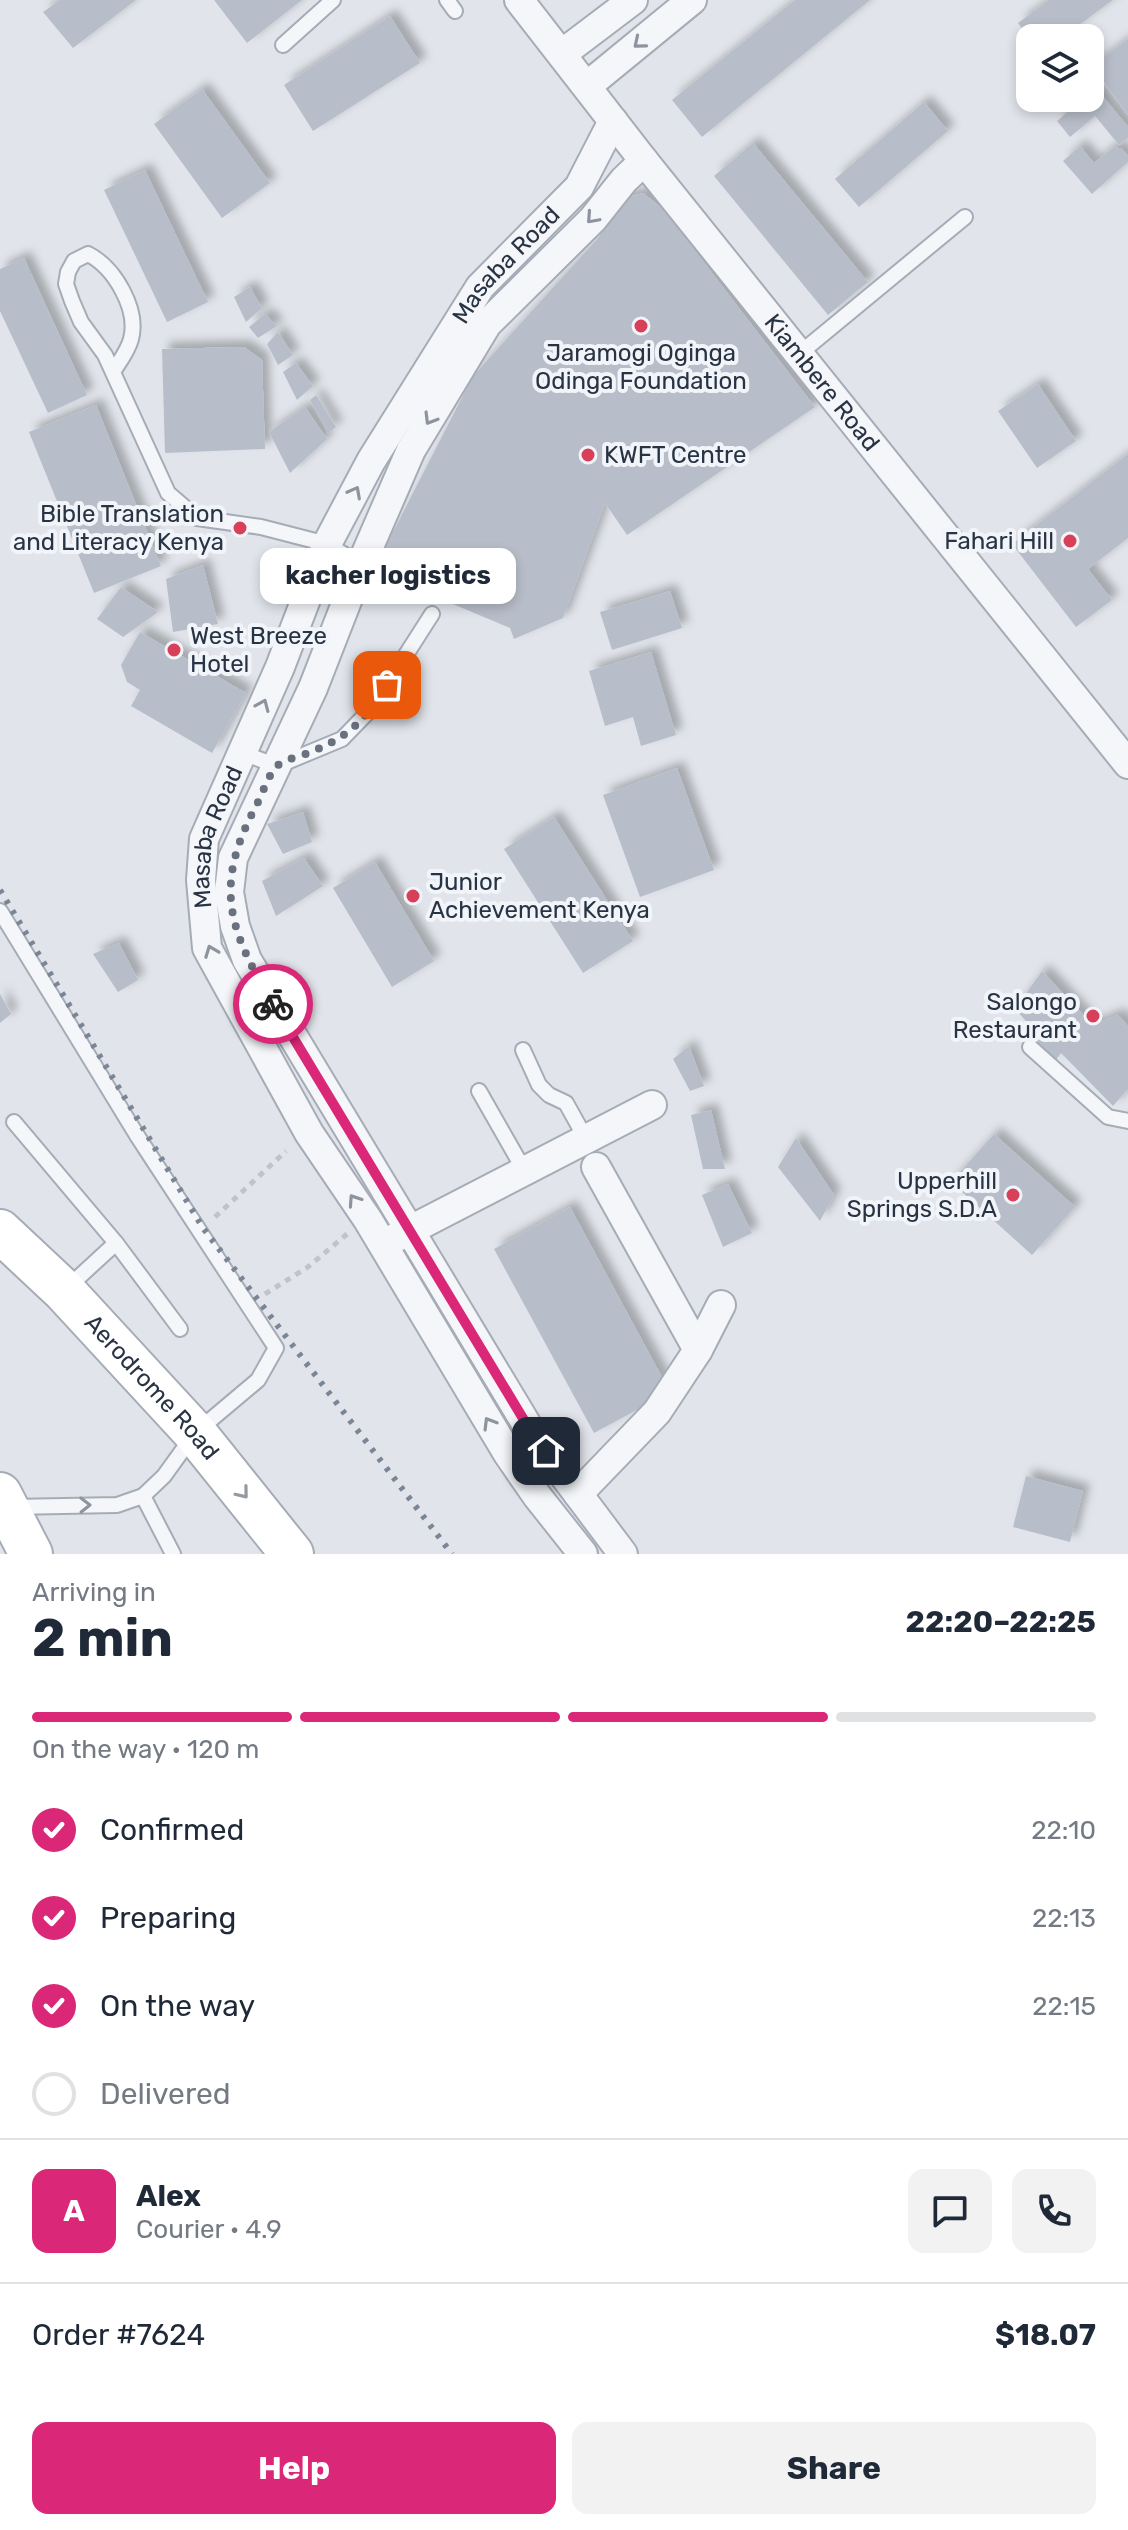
<!DOCTYPE html>
<meta charset="utf-8">
<style>
:root{--surface:#fff;--page:#f2f2f3;--text:#1f2937;--muted:#747a83;--line:#e0e1e3;--accent:#db2777}
body{margin:0;font-family:Rubik,sans-serif;background:var(--page);color:var(--text);height:100vh;display:flex;flex-direction:column;font-size:30px;white-space:nowrap}
*{box-sizing:border-box;margin:0}
p{font-size:26px;color:var(--muted)}
.icon{flex:none;width:44px;height:44px;fill:none;stroke:currentColor;stroke-width:2;stroke-linecap:round;stroke-linejoin:round}
.map{position:relative;height:1554px;overflow:hidden}
.panel{display:flex;flex-direction:column;background:var(--surface);flex:1}
.panel>*{flex:none}
.controls{position:absolute;left:1016px;top:24px;display:grid;gap:16px}
.controls a{display:grid;place-items:center;width:88px;height:88px;border-radius:16px;background:var(--surface);box-shadow:0 4px 12px #0003;font-size:40px}
.pin{position:absolute;display:grid;place-items:center;width:68px;height:68px;color:#fff;margin:-34px;border-radius:16px;box-shadow:0 4px 12px #0006}
.courier{position:absolute;display:grid;place-items:center;width:80px;height:80px;margin:-40px;border:6px solid #db2777;border-radius:50%;background:#fff;color:#222;box-shadow:0 2px 10px #0007}
.bubble{position:absolute;height:56px;border-radius:16px;background:var(--surface);box-shadow:0 4px 12px #0003;font-size:26px;font-weight:700;line-height:56px;text-align:center}
.headline em{font-style:normal;font-weight:700}
.headline div{display:flex;flex-direction:column-reverse}
.headline{display:flex;align-items:center;justify-content:space-between;height:136px;padding:0 32px}
h1{font-size:52px;font-weight:700;line-height:60px}
.bar{display:grid;grid-template-columns:repeat(4,1fr);gap:12px 8px;align-content:center;height:96px;padding:0 32px}
.bar i{height:10px;border-radius:6px;background:var(--line)}
.bar .current{background:var(--accent)}
.bar p{grid-column:span 4}
.line{display:flex;align-items:center;gap:20px;padding:0 32px;border-top:2px solid var(--line)}
.line div{flex:1}
.round{display:grid;place-items:center;flex:none;width:84px;height:84px;border-radius:16px;background:var(--page)}
ol{padding:0 32px;list-style:none}
li{display:flex;align-items:center;gap:24px;height:88px}
li p{margin-inline-start:auto}
li .icon{padding:8px;border-radius:50%;background:var(--accent);color:#fff;stroke-width:4}
li:last-child{color:var(--muted)}
li i{width:44px;height:44px;border:4px solid var(--line);border-radius:50%}
.button{display:flex;gap:16px;margin-top:auto;padding:16px 32px}
.button a{flex:1;height:92px;border-radius:16px;background:var(--accent);color:#fff;font-size:32px;font-weight:700;line-height:92px;text-align:center}
.button a+a{background:var(--page);color:var(--text)}
.map>svg:first-child{display:block}
</style>
<div class="map">
<svg width="1128" height="1554" viewBox="0 0 1128 1554">
<defs>
<filter id="shadow"><feDropShadow dx="7" dy="-7" stdDeviation="4" flood-color="#0004"/></filter>
</defs>
<rect width="100%" height="100%" fill="#e1e5eb"/>
<!-- building -->
<g fill="#b8bec9" filter="url(#shadow)">
<path d="M60,0H136L73,48L43,12Z"/>
<path d="M214,0H302L247,43Z"/>
<path d="M795,0H870L702,137L672,100Z"/>
<path d="M1049,0H1113L1061,38H1029L1018,23Z"/>
<path d="M390,16L420,63L313,131L284,85Z"/>
<path d="M1128,39V115L1092,66Z"/>
<path d="M1096,88L1128,127V138L1119,145L1095,116L1070,137L1057,121L1084,98H1090V93Z"/>
<path d="M202,89L270,183L222,218L154,124Z"/>
<path d="M924,102L948,131L859,207L835,179Z"/>
<path d="M753,143L868,282L828,315L714,176Z"/>
<path d="M1080,146L1094,163L1114,147L1122,149L1128,156V162L1092,194L1063,161Z"/>
<path d="M145,170L208,302L167,322L104,190Z"/>
<path d="M643,193L662,208L815,407L627,535L605,503L563,618L514,639L510,628L448,602L407,593L379,559L473,376L598,238L622,199Z"/>
<path d="M24,258L87,395L48,413L0,311V269Z"/>
<path d="M250,287L262,308L246,322L234,297Z"/>
<path d="M265,314L277,326L258,338L249,327Z"/>
<path d="M278,332L293,355L278,365L267,344Z"/>
<path d="M244,347L262,360L265,449L165,453L162,349Z"/>
<path d="M296,363L313,386L297,400L283,372Z"/>
<path d="M1038,384L1076,441L1037,468L998,411Z"/>
<path d="M316,395L336,427L328,433L310,400Z"/>
<path d="M96,405L161,566L94,593L29,432Z"/>
<path d="M305,407L327,439L290,473L269,432Z"/>
<path d="M1128,454V538L1088,569L1112,600L1076,627L1012,544Z"/>
<path d="M203,565L218,624L173,632L166,579Z"/>
<path d="M121,587L158,612L123,637L97,619Z"/>
<path d="M670,591L682,628L612,650L600,612Z"/>
<path d="M140,632L246,693L212,753L131,706L140,690L127,682L121,665Z"/>
<path d="M651,652L676,735L641,746L633,717L605,726L589,671Z"/>
<path d="M677,768L714,870L640,897L603,795Z"/>
<path d="M303,812L312,842L283,854L267,824Z"/>
<path d="M554,817L633,941L583,973L504,849Z"/>
<path d="M304,858L323,886L276,916L262,881Z"/>
<path d="M375,862L434,961L392,987L333,888Z"/>
<path d="M119,943L138,980L118,992L93,954Z"/>
<path d="M1042,971L1093,1025L1118,1015L1128,1026V1089L1113,1106L1061,1053L1056,1060L1028,1035L1034,1030L1015,1009Z"/>
<path d="M0,994L11,1014L0,1023Z"/>
<path d="M689,1046L704,1086L690,1091L673,1059Z"/>
<path d="M711,1110L725,1169H703L691,1115Z"/>
<path d="M994,1134L1075,1207L1032,1255L951,1182Z"/>
<path d="M796,1138L834,1195L820,1221L778,1167Z"/>
<path d="M728,1184L752,1233L723,1247L702,1195Z"/>
<path d="M570,1207L670,1392L594,1433L494,1249Z"/>
<path d="M1026,1476L1083,1491L1070,1542L1013,1527Z"/>
</g>
<g fill="none" stroke-linecap="round" stroke-linejoin="round">
<!-- lane casing -->
<g stroke="#a6acb6" stroke-width="18">
<g id="lane">
<path d="M447,0L455,11"/>
<path d="M283,45L333,0"/>
<path d="M799,354L965,217"/>
<path d="M113,372C119,362 128,351 131,339C139,309 114,267 88,254L74,261L68,272L66,284L72,301L81,322L105,355L168,493L197,518L261,527L327,544L361,565"/>
<path d="M243,753L277,766L342,739L372,708L432,614"/>
<path d="M0,911L138,1137L276,1348L258,1380L195,1433L164,1476L143,1496"/>
<path d="M1030,1047L1108,1117L1128,1121"/>
<path d="M523,1050L539,1085L549,1095L566,1103L586,1139"/>
<path d="M479,1091L524,1170"/>
<path d="M14,1122L116,1243"/>
<path d="M67,1288L116,1243L180,1329"/>
<path d="M11,1507L117,1505L143,1496L173,1554"/>
</g>
</g>
<!-- street casing -->
<g stroke="#a6acb6" stroke-width="32">
<g id="street">
<path id="s1" d="M519,0L644,161L1128,764"/>
<path d="M563,53L633,0"/>
<path d="M587,86L692,0"/>
<path d="M393,1239L652,1105"/>
<path d="M698,1350L721,1305"/>
<path d="M578,1494L657,1412L698,1350L596,1167"/>
<path id="s2" d="M583,1554L537,1496L508,1454L368,1220L309,1133L207,948L201,880L204,839L280,667L327,544L371,461L480,287L579,187L613,121"/>
<path d="M623,1554L530,1430L247,960L235,926L229,892L233,858L313,688L361,565L411,450L487,324L593,219L624,180L644,161"/>
</g>
</g>
<!-- secondary casing -->
<g stroke="#a6acb6" stroke-width="46">
<g id="secondary">
<path id="s3" d="M0,1231L64,1291L195,1433L292,1554"/>
<path d="M0,1494L31,1554"/>
</g>
</g>
<!-- path -->
<g stroke="#c0c3ca" stroke-width="5" stroke-dasharray="6 6" stroke-linecap="butt">
<path d="M215,1217L286,1151"/>
<path d="M265,1294L308,1267L347,1234"/>
</g>
<!-- lane -->
<use href="#lane" stroke="#f5f6f9" stroke-width="14"/>
<!-- street -->
<use href="#street" stroke="#f5f6f9" stroke-width="28"/>
<!-- secondary -->
<use href="#secondary" stroke="#fff" stroke-width="42"/>
<!-- rail -->
<path stroke="#7a8596" stroke-width="6" stroke-dasharray="4 8" stroke-linecap="butt" d="M0,890L203,1228L452,1554"/>
</g>
<!-- one-way arrows -->
<defs><path id="oneway-chevron" d="M-2-3.5L2.5 0L-2 3.5" fill="none" stroke-width="1.6" stroke-linecap="round" stroke-linejoin="round" transform="scale(2)"/></defs>
<g stroke="#8e949e">
<use href="#oneway-chevron" transform="translate(639 43) rotate(140)"/>
<use href="#oneway-chevron" transform="translate(592 218) rotate(132)"/>
<use href="#oneway-chevron" transform="translate(430 419) rotate(121)"/>
<use href="#oneway-chevron" transform="translate(355 492) rotate(-62)"/>
<use href="#oneway-chevron" transform="translate(263 705) rotate(-67)"/>
<use href="#oneway-chevron" transform="translate(211 951) rotate(-111)"/>
<use href="#oneway-chevron" transform="translate(354 1200) rotate(-124)"/>
<use href="#oneway-chevron" transform="translate(489 1423) rotate(-121)"/>
<use href="#oneway-chevron" transform="translate(85 1505) rotate(-1)"/>
</g>
<use stroke="#9499a2" href="#oneway-chevron" transform="translate(243 1493) rotate(51)"/>
<g fill="none" stroke-linecap="round" stroke-linejoin="round">
<!-- done -->
<path stroke="#69717e" stroke-width="8" stroke-dasharray="0 14.4" d="M273,1004C228,928 213,886 257,804C263,793 268,775 277,766C285,759 302,756 311,752C351,735 364,721 387,685"/>
<!-- route -->
<path stroke="#db2777" stroke-width="10" d="M273,1004L530,1430L546,1451"/>
</g>
<!-- markers -->
<g fill="#d74058" stroke="#f1f4f8" stroke-width="3">
<circle cx="641" cy="326" r="8"/>
<circle cx="588" cy="455" r="8"/>
<circle cx="240" cy="528" r="8"/>
<circle cx="1070" cy="541" r="8"/>
<circle cx="174" cy="650" r="8"/>
<circle cx="413" cy="896" r="8"/>
<circle cx="1093" cy="1016" r="8"/>
<circle cx="1013" cy="1195" r="8"/>
</g>
<g text-anchor="middle" stroke-width="8" stroke-linejoin="round" paint-order="stroke">
<!-- street labels -->
<g font-size="24" fill="#283344" stroke="#f1f4f8">
<text dy="8" stroke="none"><textPath href="#s2" startOffset="1476">Masaba Road</textPath></text>
<text dy="8" stroke="none"><textPath href="#s1" startOffset="488">Kiambere Road</textPath></text>
<text dy="8" stroke="none"><textPath href="#s2" startOffset="828">Masaba Road</textPath></text>
<text dy="8" stroke="none"><textPath href="#s3" startOffset="218">Aerodrome Road</textPath></text>
</g>
<!-- poi labels -->
<g font-size="24" fill="#283344" stroke="#f1f4f8" text-anchor="end">
<text x="641" y="361" text-anchor="middle">Jaramogi Oginga<tspan x="641" dy="28">Odinga Foundation</tspan></text>
<text x="604" y="463" text-anchor="start">KWFT Centre</text>
<text x="224" y="522">Bible Translation<tspan x="224" dy="28">and Literacy Kenya</tspan></text>
<text x="1054" y="549">Fahari Hill</text>
<text x="190" y="644" text-anchor="start">West Breeze<tspan x="190" dy="28">Hotel</tspan></text>
<text x="429" y="890" text-anchor="start">Junior<tspan x="429" dy="28">Achievement Kenya</tspan></text>
<text x="1077" y="1010">Salongo<tspan x="1077" dy="28">Restaurant</tspan></text>
<text x="997" y="1189">Upperhill<tspan x="997" dy="28">Springs S.D.A</tspan></text>
</g>
</g>
</svg>
<div class="controls">
<a><svg class="icon" aria-label="layers" viewBox="0 0 24 24"><path d="M12 4l9 5-9 5-9-5zM3 14l9 5 9-5"/></svg></a>
</div>
<div class="pin" style="left:387px;top:685px;background:#ea580c"><svg class="icon" aria-label="bag" viewBox="0 0 24 24"><path d="M5 8h14l-1 12H6zM9 8a3 3 0 0 1 6 0"/></svg></div>
<div class="pin" style="left:546px;top:1451px;background:#1f2937"><svg class="icon" aria-label="home" viewBox="0 0 24 24"><path d="M3 11l9-7 9 7M6 9v11h12V9"/></svg></div>
<div class="courier" style="left:273px;top:1004px"><svg class="icon" aria-label="bike" viewBox="0 0 24 24"><circle cx="6" cy="16" r="4"/><circle cx="18" cy="16" r="4"/><path d="M6 16l4-8h5l3 8M10 8l3 8H6M13 5h3"/></svg></div>
<div class="bubble" style="left:260px;top:548px;width:256px">kacher logistics</div>
</div>
<section class="panel">
<div class="headline"><div><h1>2 min</h1><p>Arriving in</p></div><em>22:20–22:25</em></div>
<div class="bar"><i class="current"></i><i class="current"></i><i class="current"></i><i></i><p>On the way · 120 m</p></div>
<ol>
<li><svg class="icon" aria-label="check" viewBox="0 0 24 24"><path d="M5 12l5 5 9-10"/></svg>Confirmed<p>22:10</p></li>
<li><svg class="icon" aria-label="check" viewBox="0 0 24 24"><path d="M5 12l5 5 9-10"/></svg>Preparing<p>22:13</p></li>
<li><svg class="icon" aria-label="check" viewBox="0 0 24 24"><path d="M5 12l5 5 9-10"/></svg>On the way<p>22:15</p></li>
<li><i></i>Delivered</li>
</ol>
<div class="line" style="height:144px"><b class="round" style="background:var(--accent);color:#fff">A</b><div><b>Alex</b><p>Courier · 4.9</p></div><a class="round"><svg class="icon" aria-label="chat" viewBox="0 0 24 24"><path d="M4 5h16v11H9l-5 4z"/></svg></a><a class="round"><svg class="icon" aria-label="phone" viewBox="0 0 24 24"><path d="M5 4h4l2 5-3 2q2 4 5 5l2-3 5 2v4C11 20 4 13 5 4z"/></svg></a></div>
<div class="line" style="height:104px"><div>Order #7624</div><b>$18.07</b></div>
<div class="button"><a>Help</a><a>Share</a></div>
</section>
